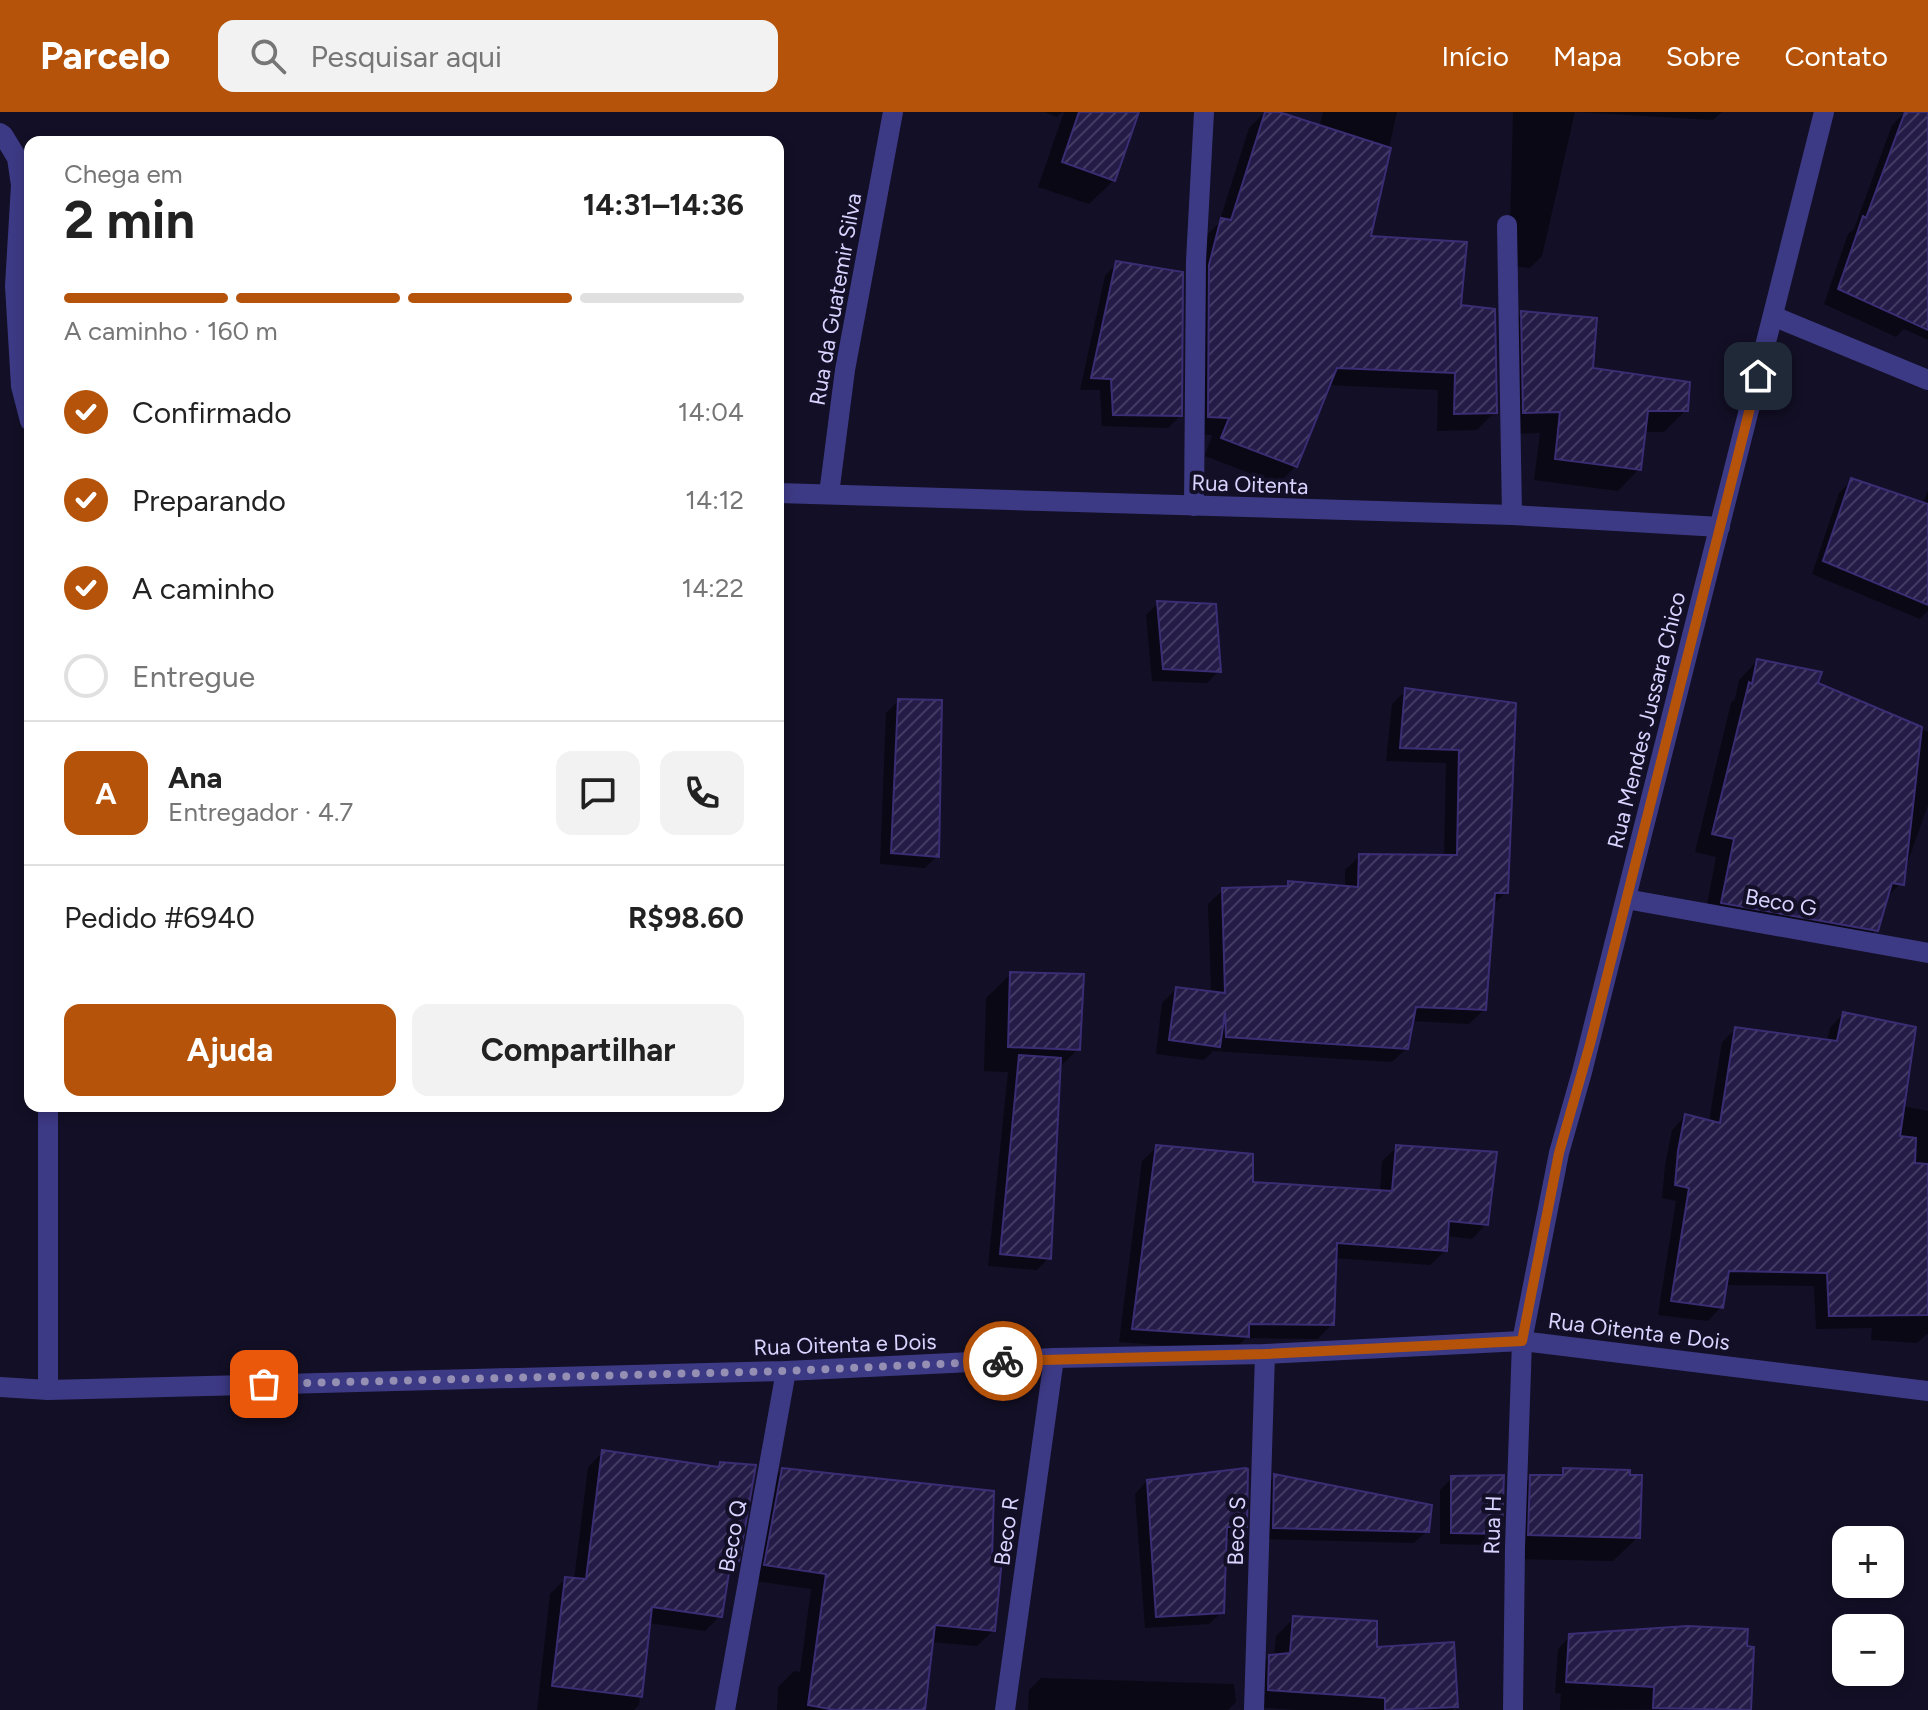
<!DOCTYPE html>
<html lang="pt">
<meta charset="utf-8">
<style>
:root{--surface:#fff;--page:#f2f2f2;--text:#222;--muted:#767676;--line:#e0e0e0;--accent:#b45309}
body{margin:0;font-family:Figtree,sans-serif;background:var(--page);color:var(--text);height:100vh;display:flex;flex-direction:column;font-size:30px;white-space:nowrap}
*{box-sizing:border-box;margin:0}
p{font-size:26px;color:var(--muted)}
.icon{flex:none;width:44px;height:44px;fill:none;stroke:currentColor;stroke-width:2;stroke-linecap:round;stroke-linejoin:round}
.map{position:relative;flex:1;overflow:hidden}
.details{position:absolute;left:24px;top:24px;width:760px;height:976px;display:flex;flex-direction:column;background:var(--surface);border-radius:16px;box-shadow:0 4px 12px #0003}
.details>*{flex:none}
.tools{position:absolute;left:1832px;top:1414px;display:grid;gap:16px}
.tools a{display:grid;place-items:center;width:72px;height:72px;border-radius:16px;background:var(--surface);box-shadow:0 4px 12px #0003;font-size:40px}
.pin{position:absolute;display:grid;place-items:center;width:68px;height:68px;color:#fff;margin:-34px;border-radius:16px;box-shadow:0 4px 12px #0006}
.courier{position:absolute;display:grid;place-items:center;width:80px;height:80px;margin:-40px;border:6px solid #b45309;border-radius:50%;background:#fff;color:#222;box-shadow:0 2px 10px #0007}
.summary em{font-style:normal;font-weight:700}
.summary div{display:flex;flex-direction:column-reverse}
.summary{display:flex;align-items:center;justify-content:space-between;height:136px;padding:0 40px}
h1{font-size:52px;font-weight:700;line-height:60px}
.bar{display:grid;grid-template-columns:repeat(4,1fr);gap:12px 8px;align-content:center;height:96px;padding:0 40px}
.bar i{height:10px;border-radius:6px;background:var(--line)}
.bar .active{background:var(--accent)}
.bar p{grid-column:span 4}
.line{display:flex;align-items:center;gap:20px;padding:0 40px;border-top:2px solid var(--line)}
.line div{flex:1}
.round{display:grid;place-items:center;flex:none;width:84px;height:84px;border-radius:16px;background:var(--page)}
ol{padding:0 40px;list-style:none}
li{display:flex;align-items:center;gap:24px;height:88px}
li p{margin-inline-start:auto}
li .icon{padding:8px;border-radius:50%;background:var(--accent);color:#fff;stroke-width:4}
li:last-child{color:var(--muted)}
li i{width:44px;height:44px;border:4px solid var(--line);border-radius:50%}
.primary-button{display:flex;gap:16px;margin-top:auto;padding:16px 40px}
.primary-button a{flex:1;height:92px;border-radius:16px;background:var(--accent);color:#fff;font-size:32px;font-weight:700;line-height:92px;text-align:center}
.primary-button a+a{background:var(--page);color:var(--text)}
header{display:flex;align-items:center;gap:48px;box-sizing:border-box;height:112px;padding:0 40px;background:var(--accent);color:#fff}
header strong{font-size:38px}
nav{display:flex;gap:44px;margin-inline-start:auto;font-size:28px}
.search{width:560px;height:72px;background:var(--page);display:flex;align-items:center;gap:20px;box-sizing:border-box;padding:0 28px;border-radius:16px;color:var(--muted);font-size:30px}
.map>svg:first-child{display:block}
</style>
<header>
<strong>Parcelo</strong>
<div class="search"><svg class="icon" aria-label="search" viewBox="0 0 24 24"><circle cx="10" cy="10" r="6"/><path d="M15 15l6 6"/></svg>Pesquisar aqui</div>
<nav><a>Início</a><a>Mapa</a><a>Sobre</a><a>Contato</a></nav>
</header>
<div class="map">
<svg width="1928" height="1598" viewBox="0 0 1928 1598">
<defs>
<pattern id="building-hatch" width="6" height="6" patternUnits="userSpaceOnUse" patternTransform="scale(2)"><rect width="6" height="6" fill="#241b47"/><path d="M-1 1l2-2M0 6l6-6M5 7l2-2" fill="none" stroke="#433b63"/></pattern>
</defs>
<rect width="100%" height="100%" fill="#130f26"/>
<!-- shadow -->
<g fill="#0007">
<path d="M1044,0H1062L1057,5Z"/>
<path d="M1064,0H1137L1114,68L1089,92L1038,75Z"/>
<path d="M1265,0H1272L1319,15L1323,0H1397L1369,126L1459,195L1495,300L1477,318L1437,319L1438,278L1328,273L1296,354L1278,372L1205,344L1212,323L1191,322L1204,126L1219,111L1249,16Z"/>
<path d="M1513,0H1722L1713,8L1575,0L1542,144L1530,156L1509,154Z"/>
<path d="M1905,0H1914L1928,5V228L1904,217L1896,225L1824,192L1848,122L1854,117L1892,13Z"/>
<path d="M1117,151L1180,304L1168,316L1102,314L1100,278H1080L1105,164Z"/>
<path d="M1522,201L1591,258L1686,298L1664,320H1643L1639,357L1618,379L1534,368L1540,321L1502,322L1501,223Z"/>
<path d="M1851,369L1922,392L1928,379V499L1920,507L1812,462L1839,381Z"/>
<path d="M1158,491L1219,559L1207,571L1152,569L1146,503Z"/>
<path d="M1757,549L1928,620V693L1900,772L1885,787L1876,818L1858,836L1704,809L1716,745L1695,740L1731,591L1735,587L1739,568Z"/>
<path d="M1406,578L1513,593L1506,780L1492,794L1484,898L1469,912L1411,909L1407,936L1392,950L1213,939L1204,948L1156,942L1162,891L1176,877L1211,881L1208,792L1223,778L1284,776L1289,771L1345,776V758L1360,744H1444L1446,651L1386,649L1392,592Z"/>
<path d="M898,589L937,744L925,756L880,752L886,601Z"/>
<path d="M1011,862L1078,937L1058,957L1049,1146L1037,1158L988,1154L1008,960L984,959L986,886Z"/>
<path d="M1843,902L1893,992L1928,999V1221L1917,1231L1871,1228L1872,1216L1816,1217L1814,1174L1725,1173L1721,1195L1708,1209L1658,1203L1676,1089L1662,1086L1665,1054L1672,1018L1685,1004L1709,1010L1722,930L1736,917L1827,930L1830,916Z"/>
<path d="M1157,1035L1251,1071L1380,1080L1382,1049L1397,1035L1486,1112L1472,1127L1446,1124L1445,1139L1430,1153L1334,1146L1332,1212L1318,1227L1246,1226L1233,1239L1119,1230L1142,1049Z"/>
<path d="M603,1340L716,1356L721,1352L737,1448L728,1457L720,1504L705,1519L648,1511L639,1593L634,1598H537L550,1482L565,1467L574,1468L588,1355Z"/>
<path d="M782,1358L990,1449L994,1518L977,1534L931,1530L923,1598H777L778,1575L794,1559L800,1560L811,1477L749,1468L766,1374Z"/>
<path d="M1564,1358L1638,1425L1613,1449L1505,1447L1507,1390L1531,1365H1557Z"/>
<path d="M1275,1364L1427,1419L1414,1431L1261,1427L1263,1376Z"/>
<path d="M1452,1366L1500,1421L1488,1433L1440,1432V1378Z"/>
<path d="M1147,1369L1245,1414L1232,1427L1225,1426L1222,1500L1209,1512L1145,1516L1135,1382Z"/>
<path d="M1294,1506L1375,1537L1456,1594L1452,1598H1297L1251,1595L1252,1562L1270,1544H1274L1276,1524Z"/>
<path d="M1570,1524L1749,1597L1560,1598L1561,1582L1555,1581L1558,1537Z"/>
<path d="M1041,1566L1234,1572L1236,1590L1228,1598H1028L1029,1578Z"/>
</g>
<!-- building -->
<g fill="url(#building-hatch)" stroke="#3b2d73" stroke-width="2">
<path d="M1079,0H1139L1115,69L1062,50Z"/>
<path d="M1265,0H1279L1391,36L1371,124L1467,130L1461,193L1495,197L1497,301L1454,302L1455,261L1337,256L1297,355L1221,326L1229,306L1208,305L1209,153L1221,106L1231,108Z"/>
<path d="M1905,0H1928V218L1838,177L1863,104L1866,106Z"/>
<path d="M1116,149L1183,160L1182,304L1113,303L1111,267L1091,266Z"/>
<path d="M1521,199L1597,206L1593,256L1690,270L1688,299H1648L1641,358L1555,347L1560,300L1523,301Z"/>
<path d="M1851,366L1928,392V493L1823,449Z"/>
<path d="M1157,489L1216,492L1221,560L1163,557Z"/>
<path d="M1757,547L1822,560L1818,571L1922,615L1904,773L1892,771L1878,819L1721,791L1734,727L1712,722L1749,570L1752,572Z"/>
<path d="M1405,576L1516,591L1508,781H1495L1486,898L1416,895L1408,937L1226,925L1225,900L1220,935L1169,928L1176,875L1225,881L1222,776L1288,774V769L1358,775L1359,742L1457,743L1459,638L1400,636Z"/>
<path d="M898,587L942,588L939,745L891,741Z"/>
<path d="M1010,860L1084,862L1080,938L1008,935Z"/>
<path d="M1843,900L1916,915L1900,1024L1916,1026L1915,1051L1928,1052V1203L1829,1204L1827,1161L1729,1159L1723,1196L1671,1189L1689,1076L1675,1073L1678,1039L1685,1002L1720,1011L1735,915L1837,929Z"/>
<path d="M1019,943L1061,946L1051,1147L1000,1142Z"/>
<path d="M1156,1033L1253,1042V1070L1392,1079L1396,1033L1497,1040L1488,1113L1449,1109L1447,1139L1337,1131L1334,1213L1249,1212V1225L1132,1217Z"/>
<path d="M602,1338L719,1355L720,1350L756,1353L739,1449L731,1448L722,1505L652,1495L642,1585L552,1574L565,1465L586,1467Z"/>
<path d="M782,1356L994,1379L992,1447H1002L995,1519L935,1513L925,1598H835L808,1593L826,1462L764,1453Z"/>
<path d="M1246,1356L1248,1357L1247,1415H1227L1224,1501L1156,1505L1147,1368Z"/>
<path d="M1563,1356L1630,1358V1363H1642L1640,1426L1528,1423L1530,1363H1563Z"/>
<path d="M1274,1362L1432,1393L1429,1420L1273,1416Z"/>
<path d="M1504,1363L1502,1422L1451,1421V1364Z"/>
<path d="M1293,1504L1377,1509V1535L1454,1530L1458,1595L1385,1598V1586L1268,1578L1269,1543L1290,1541Z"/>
<path d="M1688,1514L1748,1517L1747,1534L1754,1535L1751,1598L1653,1596L1654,1575L1566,1570L1569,1522Z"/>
</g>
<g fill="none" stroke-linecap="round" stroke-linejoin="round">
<!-- street -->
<g stroke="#3d3a85" stroke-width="20">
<path d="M0,21L3,23L17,46L21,73L15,174L21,274L30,309"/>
<path d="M1507,113L1512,403"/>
<path d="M1773,204L1928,268"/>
<path d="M778,381L1512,403L1720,415"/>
<path d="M829,382L845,258L893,0"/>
<path d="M1194,394L1196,149L1204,0"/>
<path d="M1626,787L1928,841"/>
<path d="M48,994V1278"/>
<path d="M0,1275L48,1278L786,1259L1054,1246L1265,1242L1522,1229L1928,1279"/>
<path d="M725,1598L786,1259"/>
<path d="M1005,1598L1054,1246"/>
<path d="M1254,1598L1265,1242"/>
<path d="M1513,1598L1515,1435L1522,1229L1559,1041L1582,960L1824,0"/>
</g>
</g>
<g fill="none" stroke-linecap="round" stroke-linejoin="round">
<!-- done -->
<path stroke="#948fb3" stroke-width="8" stroke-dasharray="0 14.4" d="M264,1272L786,1259L1003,1249"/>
<!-- route -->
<path stroke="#b45309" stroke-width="10" d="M1003,1249L1265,1242L1522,1229L1559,1041L1590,932L1758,264"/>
</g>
<g text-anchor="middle" stroke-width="8" stroke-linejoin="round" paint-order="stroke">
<!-- street labels -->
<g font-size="22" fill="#d9d4ff" stroke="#130f26">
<text transform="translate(835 187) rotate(-80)" y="8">Rua da Guatemir Silva</text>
<text transform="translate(1250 372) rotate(2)" y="8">Rua Oitenta</text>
<text transform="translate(1646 608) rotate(-76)" y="8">Rua Mendes Jussara Chico</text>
<text transform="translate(1781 790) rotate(10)" y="8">Beco G</text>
<text transform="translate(1639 1219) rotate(7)" y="8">Rua Oitenta e Dois</text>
<text transform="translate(845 1232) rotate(-2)" y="8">Rua Oitenta e Dois</text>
<text transform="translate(1492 1413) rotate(-88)" y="8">Rua H</text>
<text transform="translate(1006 1419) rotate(-82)" y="8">Beco R</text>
<text transform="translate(1236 1419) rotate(-88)" y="8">Beco S</text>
<text transform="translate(732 1424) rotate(-80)" y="8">Beco Q</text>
</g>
</g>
</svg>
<div class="tools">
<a>+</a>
<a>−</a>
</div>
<div class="pin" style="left:264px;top:1272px;background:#ea580c"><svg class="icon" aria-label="bag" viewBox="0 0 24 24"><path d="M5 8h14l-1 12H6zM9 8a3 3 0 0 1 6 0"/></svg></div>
<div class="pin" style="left:1758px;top:264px;background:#1f2937"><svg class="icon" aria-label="home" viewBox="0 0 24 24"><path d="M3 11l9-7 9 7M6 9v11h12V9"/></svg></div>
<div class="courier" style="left:1003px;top:1249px"><svg class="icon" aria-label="bike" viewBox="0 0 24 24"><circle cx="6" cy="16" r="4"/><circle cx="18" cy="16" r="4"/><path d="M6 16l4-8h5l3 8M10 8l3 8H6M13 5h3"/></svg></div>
<section class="details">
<div class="summary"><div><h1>2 min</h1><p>Chega em</p></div><em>14:31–14:36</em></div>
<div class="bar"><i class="active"></i><i class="active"></i><i class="active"></i><i></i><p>A caminho · 160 m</p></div>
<ol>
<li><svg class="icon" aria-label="check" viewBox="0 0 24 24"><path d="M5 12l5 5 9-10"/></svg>Confirmado<p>14:04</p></li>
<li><svg class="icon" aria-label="check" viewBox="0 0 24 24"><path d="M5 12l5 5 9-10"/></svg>Preparando<p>14:12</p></li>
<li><svg class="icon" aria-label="check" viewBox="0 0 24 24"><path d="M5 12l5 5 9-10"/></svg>A caminho<p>14:22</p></li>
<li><i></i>Entregue</li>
</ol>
<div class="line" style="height:144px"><b class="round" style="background:var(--accent);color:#fff">A</b><div><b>Ana</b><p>Entregador · 4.7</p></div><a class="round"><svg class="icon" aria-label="chat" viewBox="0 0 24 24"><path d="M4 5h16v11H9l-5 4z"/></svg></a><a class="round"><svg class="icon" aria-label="phone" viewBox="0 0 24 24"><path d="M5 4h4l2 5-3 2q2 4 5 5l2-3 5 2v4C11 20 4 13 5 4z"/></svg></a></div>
<div class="line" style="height:104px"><div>Pedido #6940</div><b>R$98.60</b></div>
<div class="primary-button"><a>Ajuda</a><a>Compartilhar</a></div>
</section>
</div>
